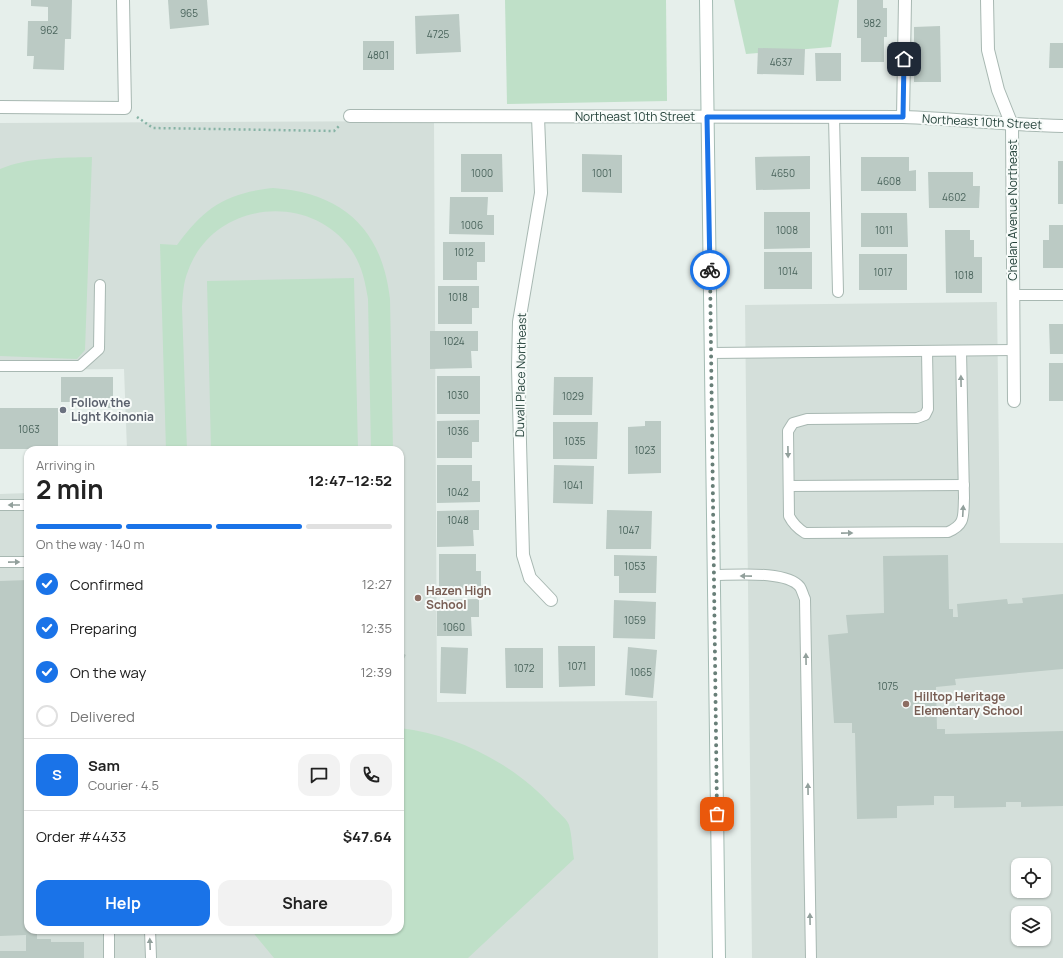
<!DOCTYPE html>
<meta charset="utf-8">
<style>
:root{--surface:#fff;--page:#f2f2f2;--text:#222;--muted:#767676;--line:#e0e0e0;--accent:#1a73e8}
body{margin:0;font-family:Manrope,sans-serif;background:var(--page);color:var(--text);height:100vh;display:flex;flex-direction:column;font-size:15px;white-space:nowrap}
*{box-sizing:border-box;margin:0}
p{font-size:13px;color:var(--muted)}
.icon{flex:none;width:22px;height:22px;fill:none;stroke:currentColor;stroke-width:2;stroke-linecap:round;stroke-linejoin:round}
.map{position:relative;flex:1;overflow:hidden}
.side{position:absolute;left:24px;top:446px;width:380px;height:488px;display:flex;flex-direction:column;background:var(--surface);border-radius:12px;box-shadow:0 1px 3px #0004}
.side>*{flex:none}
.tools{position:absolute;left:1011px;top:858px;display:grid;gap:8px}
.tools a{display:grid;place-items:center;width:40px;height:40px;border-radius:8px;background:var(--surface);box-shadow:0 1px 3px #0004;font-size:20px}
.pin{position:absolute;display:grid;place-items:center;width:34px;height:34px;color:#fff;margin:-17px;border-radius:8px;box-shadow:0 2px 6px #0006}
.courier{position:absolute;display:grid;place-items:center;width:40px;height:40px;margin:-20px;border:3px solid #1a73e8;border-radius:50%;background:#fff;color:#222;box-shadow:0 1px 5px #0007}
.headline em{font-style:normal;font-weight:700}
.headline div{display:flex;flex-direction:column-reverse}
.headline{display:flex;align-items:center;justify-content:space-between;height:68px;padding:0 12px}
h1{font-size:26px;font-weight:700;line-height:30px}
.bar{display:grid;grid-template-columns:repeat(4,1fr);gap:6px 4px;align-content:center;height:48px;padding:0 12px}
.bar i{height:5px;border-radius:3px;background:var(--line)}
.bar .on{background:var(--accent)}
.bar p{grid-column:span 4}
.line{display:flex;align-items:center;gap:10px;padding:0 12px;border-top:1px solid var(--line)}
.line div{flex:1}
.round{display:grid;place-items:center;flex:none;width:42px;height:42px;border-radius:12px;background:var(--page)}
ol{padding:0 12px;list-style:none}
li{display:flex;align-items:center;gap:12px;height:44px}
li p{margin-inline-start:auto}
li .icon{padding:4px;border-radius:50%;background:var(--accent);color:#fff;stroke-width:4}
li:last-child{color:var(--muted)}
li i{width:22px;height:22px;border:2px solid var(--line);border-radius:50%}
.cta{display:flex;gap:8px;margin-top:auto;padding:8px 12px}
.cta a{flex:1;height:46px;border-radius:12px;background:var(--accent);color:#fff;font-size:16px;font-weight:700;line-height:46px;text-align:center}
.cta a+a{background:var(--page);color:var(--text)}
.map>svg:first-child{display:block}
</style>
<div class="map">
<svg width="1063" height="958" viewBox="0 0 1063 958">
<rect width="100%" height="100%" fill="#e6efeb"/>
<!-- built -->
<g fill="#d4dfda" fill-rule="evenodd">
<path d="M434,121L437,702L657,701L658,958H0V494L28,493V930H400V450H127L124,369L0,370V123Z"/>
<path d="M997,302L1000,543H1063V958H752L745,305ZM1018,865H1044V891H1018ZM1018,913H1044V939H1018Z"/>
</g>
<!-- green -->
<g fill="#bfe0c8">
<path d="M505,0H666L667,101L507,104Z"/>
<path d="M734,0H839L831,47L746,54Z"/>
<path d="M92,157L85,350L77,359L0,356V169C29,157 61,158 92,157Z"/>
<path d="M273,188C343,193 382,229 390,299L393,450H371L368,299C365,280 361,263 350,248C307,190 212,203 188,271C183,283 183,295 182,307L187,450H166L160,244L177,245C205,207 226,193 273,188Z"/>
<path d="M354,278L358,450H211L207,281Z"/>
<path d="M400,728C458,735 514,764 553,807C558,812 567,819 569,825C572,835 572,848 574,859L468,958H274L251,930H400Z"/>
</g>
<!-- building -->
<g fill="#bbcac4">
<path d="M31,0H72L71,39H65L64,70L33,69L34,56H27L28,21H48V7L31,6Z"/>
<path d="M168,0H207L209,25L170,29Z"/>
<path d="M857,0H883V8H887V37H884V62H861V38H857Z"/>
<path d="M459,14L461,52L416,54L415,16Z"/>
<path d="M940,26L941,82H914V27Z"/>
<rect x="363" y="41" width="31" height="29"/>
<path d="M1050,43H1063V68H1049Z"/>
<path d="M758,48L805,49L804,75L757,74Z"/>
<path d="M815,53H841V81H816Z"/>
<path d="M461,154H502L503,192H461Z"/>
<path d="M582,154L622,155V193L582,192Z"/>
<path d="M810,156V189L756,190L755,157Z"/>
<path d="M861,157H909V171L916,170V191H861Z"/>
<rect x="1058" y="161" width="5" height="43"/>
<path d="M928,172H973V186H980L979,208H929Z"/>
<path d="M450,197H488L487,215H494V235L449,234Z"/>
<path d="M764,212H810V248L764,249Z"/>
<path d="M861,213H907L908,247H861Z"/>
<path d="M1049,225H1063V268H1043V240H1049Z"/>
<path d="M945,230H970V240H974V257H982V293H946Z"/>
<path d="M443,242H485V262H477V280H443Z"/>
<rect x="764" y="252" width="48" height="37"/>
<rect x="859" y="254" width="48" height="36"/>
<path d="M438,286H479V308H472V324H438Z"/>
<path d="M1049,324H1063V354H1050Z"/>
<path d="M430,331H478V351H471L472,368L430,369Z"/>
<rect x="1049" y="363" width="14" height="38"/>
<rect x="437" y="376" width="43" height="38"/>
<path d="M61,377H113V408H79V402H61Z"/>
<path d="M554,377H593L592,415H553Z"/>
<rect x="0" y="408" width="58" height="41"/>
<path d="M479,420V442H472V458H437V421Z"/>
<path d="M645,421H661V473L628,474V427L645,426Z"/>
<path d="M553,422H598L597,459H553Z"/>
<path d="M437,465H472V481H480V502L437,503Z"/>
<path d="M554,465L594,466L593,504L553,503Z"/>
<path d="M479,510V530H473L474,546L437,547V511Z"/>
<path d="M607,510L652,511L651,549H606Z"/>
<path d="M439,554H476V571H481V592H439Z"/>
<path d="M614,555L657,556L656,593H619V576H614Z"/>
<path d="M948,555L949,609H953V617H958L957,604L1007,599L1008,604L1023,603L1022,598L1063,594V669L955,679L956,685L936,687L937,729H945V734L1063,731V806L1021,807V802H1006V807L954,808V796H934V805L897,806V818L857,819L855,733H852V723H834L828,635L848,633L846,615L884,613L883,556Z"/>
<path d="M28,580V930H37V939H51V942H84V958H0V951H26V935L0,936V581Z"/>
<path d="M479,599V617H471L472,636H437V600Z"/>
<path d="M614,600L656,602L655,639L613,638Z"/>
<path d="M558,646H595V686L559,687Z"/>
<path d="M441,647L468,648L466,694L440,693Z"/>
<path d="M628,647L657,650L653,698L625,695Z"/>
<path d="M505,648H543V688H506Z"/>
<path d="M400,652L406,655L400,666Z"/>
</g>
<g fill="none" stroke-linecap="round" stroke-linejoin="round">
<!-- lane casing -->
<g stroke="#a8b8b2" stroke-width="12">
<g id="lane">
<path d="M834,117L838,292"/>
<path d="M1013,295H1063"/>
<path d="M927,351L928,409L925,415L917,418L807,419L793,423L788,431L789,516C793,524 797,528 805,533L948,532C966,524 963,516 964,498L961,351"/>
<path d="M711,353L1014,350"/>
<path d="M0,366H80L99,349L100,285"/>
<path d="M789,486L964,485"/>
<path d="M0,505H28"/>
<path d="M0,562H28"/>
<path d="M714,575C734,575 787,570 800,587C802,590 803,595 805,599L811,958"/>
<path d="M109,930V958"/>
<path d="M150,930L151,958"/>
</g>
</g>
<!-- street casing -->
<g stroke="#a8b8b2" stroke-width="14">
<g id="street">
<path d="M987,0L988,50L998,90L1012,125L1014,401"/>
<path d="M0,107L125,108L123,0"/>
<path d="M350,116L903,117C957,119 1010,125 1063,126"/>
<path d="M538,117L541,193L519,322L518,367L523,555L530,578L551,600"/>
<path d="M903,117L905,0"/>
</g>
</g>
<!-- secondary casing -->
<g stroke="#a4bbb3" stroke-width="14">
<path id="secondary" d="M706,0L719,958"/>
</g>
<!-- path -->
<path stroke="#86b3a5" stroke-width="2.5" stroke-dasharray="2 3" stroke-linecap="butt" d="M137,117L153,128L334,131L339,126"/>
<!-- lane -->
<use href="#lane" stroke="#fff" stroke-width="10"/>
<!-- street -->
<use href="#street" stroke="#fff" stroke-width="12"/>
<!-- secondary -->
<use href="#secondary" stroke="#fff" stroke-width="12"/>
</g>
<!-- one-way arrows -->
<defs><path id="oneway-solid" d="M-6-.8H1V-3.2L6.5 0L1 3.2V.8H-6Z"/></defs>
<g fill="#92a09c">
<use href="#oneway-solid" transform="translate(961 381) rotate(-91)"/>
<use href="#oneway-solid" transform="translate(788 452) rotate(89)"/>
<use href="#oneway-solid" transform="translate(14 505) rotate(180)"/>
<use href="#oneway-solid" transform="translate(963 511) rotate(-87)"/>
<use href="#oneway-solid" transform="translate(847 533) rotate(-1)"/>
<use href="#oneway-solid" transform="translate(14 562) rotate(-1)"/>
<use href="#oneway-solid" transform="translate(746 576) rotate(-179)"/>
<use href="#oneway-solid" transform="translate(806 659) rotate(-91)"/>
<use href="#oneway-solid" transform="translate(808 789) rotate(-91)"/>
<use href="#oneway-solid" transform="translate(810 919) rotate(-91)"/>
<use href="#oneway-solid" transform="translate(150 944) rotate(-92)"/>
</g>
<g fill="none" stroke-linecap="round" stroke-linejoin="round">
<!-- done -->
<path stroke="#687f78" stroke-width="4" stroke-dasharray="0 7.2" d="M710,270L717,814"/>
<!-- route -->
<path stroke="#1a73e8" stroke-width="5" d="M710,270L707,117H903L904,59"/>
</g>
<!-- markers -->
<circle fill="#6b7280" stroke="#f7fbf9" stroke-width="1.5" cx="63" cy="410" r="4"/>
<g fill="#8d6e63" stroke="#f7fbf9" stroke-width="1.5">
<circle cx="418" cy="598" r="4"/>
<circle cx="906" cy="704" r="4"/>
</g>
<g text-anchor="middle" stroke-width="4" stroke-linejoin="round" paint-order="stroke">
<!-- number labels -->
<g font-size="10" fill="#4a645c">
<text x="189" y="17">965</text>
<text x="872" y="27">982</text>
<text x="49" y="34">962</text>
<text x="438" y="38">4725</text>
<text x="378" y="59">4801</text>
<text x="781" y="66">4637</text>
<text x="482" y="177">1000</text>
<text x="602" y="177">1001</text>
<text x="783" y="177">4650</text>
<text x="889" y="185">4608</text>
<text x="954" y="201">4602</text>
<text x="472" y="229">1006</text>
<text x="787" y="234">1008</text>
<text x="884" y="234">1011</text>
<text x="464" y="256">1012</text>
<text x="788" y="275">1014</text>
<text x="883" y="276">1017</text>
<text x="964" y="279">1018</text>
<text x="458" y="301">1018</text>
<text x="454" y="345">1024</text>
<text x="458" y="399">1030</text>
<text x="573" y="400">1029</text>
<text x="29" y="433">1063</text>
<text x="458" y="435">1036</text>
<text x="575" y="445">1035</text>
<text x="645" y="454">1023</text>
<text x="573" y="489">1041</text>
<text x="458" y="496">1042</text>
<text x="458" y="524">1048</text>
<text x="629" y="534">1047</text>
<text x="635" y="570">1053</text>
<text x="635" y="624">1059</text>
<text x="454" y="631">1060</text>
<text x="577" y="670">1071</text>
<text x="524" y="672">1072</text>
<text x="641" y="676">1065</text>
<text x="888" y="690">1075</text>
</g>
<!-- street labels -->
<g font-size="12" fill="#24423a" stroke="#f7fbf9">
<text x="635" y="121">Northeast 10th Street</text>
<text transform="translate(982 122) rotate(3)" y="4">Northeast 10th Street</text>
<text transform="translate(1013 210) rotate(-90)" y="4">Chelan Avenue Northeast</text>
<text transform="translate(521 375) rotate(-89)" y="4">Duvall Place Northeast</text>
</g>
<!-- worship labels -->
<g font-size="12" font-weight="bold" fill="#5b616d" stroke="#f7fbf9" text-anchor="start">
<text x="71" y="407">Follow the<tspan x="71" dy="14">Light Koinonia</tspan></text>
</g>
<!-- education labels -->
<g font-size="12" font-weight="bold" fill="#785e54" stroke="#f7fbf9" text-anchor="start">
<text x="426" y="595">Hazen High<tspan x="426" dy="14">School</tspan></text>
<text x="914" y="701">Hilltop Heritage<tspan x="914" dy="14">Elementary School</tspan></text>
</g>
</g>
</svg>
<div class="tools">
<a><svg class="icon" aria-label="locate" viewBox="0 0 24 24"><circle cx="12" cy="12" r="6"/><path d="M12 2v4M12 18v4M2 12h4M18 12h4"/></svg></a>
<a><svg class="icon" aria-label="layers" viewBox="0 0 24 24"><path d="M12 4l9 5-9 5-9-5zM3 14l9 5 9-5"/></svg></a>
</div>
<div class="pin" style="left:717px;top:814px;background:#ea580c"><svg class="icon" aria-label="bag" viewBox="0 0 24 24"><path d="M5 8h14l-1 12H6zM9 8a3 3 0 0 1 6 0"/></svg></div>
<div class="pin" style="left:904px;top:59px;background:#1f2937"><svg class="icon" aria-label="home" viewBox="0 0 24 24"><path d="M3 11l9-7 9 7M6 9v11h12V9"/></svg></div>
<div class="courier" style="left:710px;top:270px"><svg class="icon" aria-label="bike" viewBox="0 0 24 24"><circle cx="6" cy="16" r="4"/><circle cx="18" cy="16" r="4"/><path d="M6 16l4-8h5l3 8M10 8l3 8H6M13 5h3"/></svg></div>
<section class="side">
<div class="headline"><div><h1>2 min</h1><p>Arriving in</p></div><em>12:47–12:52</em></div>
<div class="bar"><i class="on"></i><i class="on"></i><i class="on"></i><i></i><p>On the way · 140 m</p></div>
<ol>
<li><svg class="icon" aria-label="check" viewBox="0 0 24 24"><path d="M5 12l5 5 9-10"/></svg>Confirmed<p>12:27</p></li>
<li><svg class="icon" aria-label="check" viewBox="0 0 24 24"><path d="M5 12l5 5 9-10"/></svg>Preparing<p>12:35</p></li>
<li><svg class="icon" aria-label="check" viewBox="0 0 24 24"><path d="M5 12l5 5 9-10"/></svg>On the way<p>12:39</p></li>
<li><i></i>Delivered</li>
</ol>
<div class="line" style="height:72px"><b class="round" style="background:var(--accent);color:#fff">S</b><div><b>Sam</b><p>Courier · 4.5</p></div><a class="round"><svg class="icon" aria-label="chat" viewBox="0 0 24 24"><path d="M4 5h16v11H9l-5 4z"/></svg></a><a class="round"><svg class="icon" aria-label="phone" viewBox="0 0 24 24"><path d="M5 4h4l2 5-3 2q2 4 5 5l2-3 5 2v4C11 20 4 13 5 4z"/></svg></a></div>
<div class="line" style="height:52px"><div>Order #4433</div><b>$47.64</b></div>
<div class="cta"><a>Help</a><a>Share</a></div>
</section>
</div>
